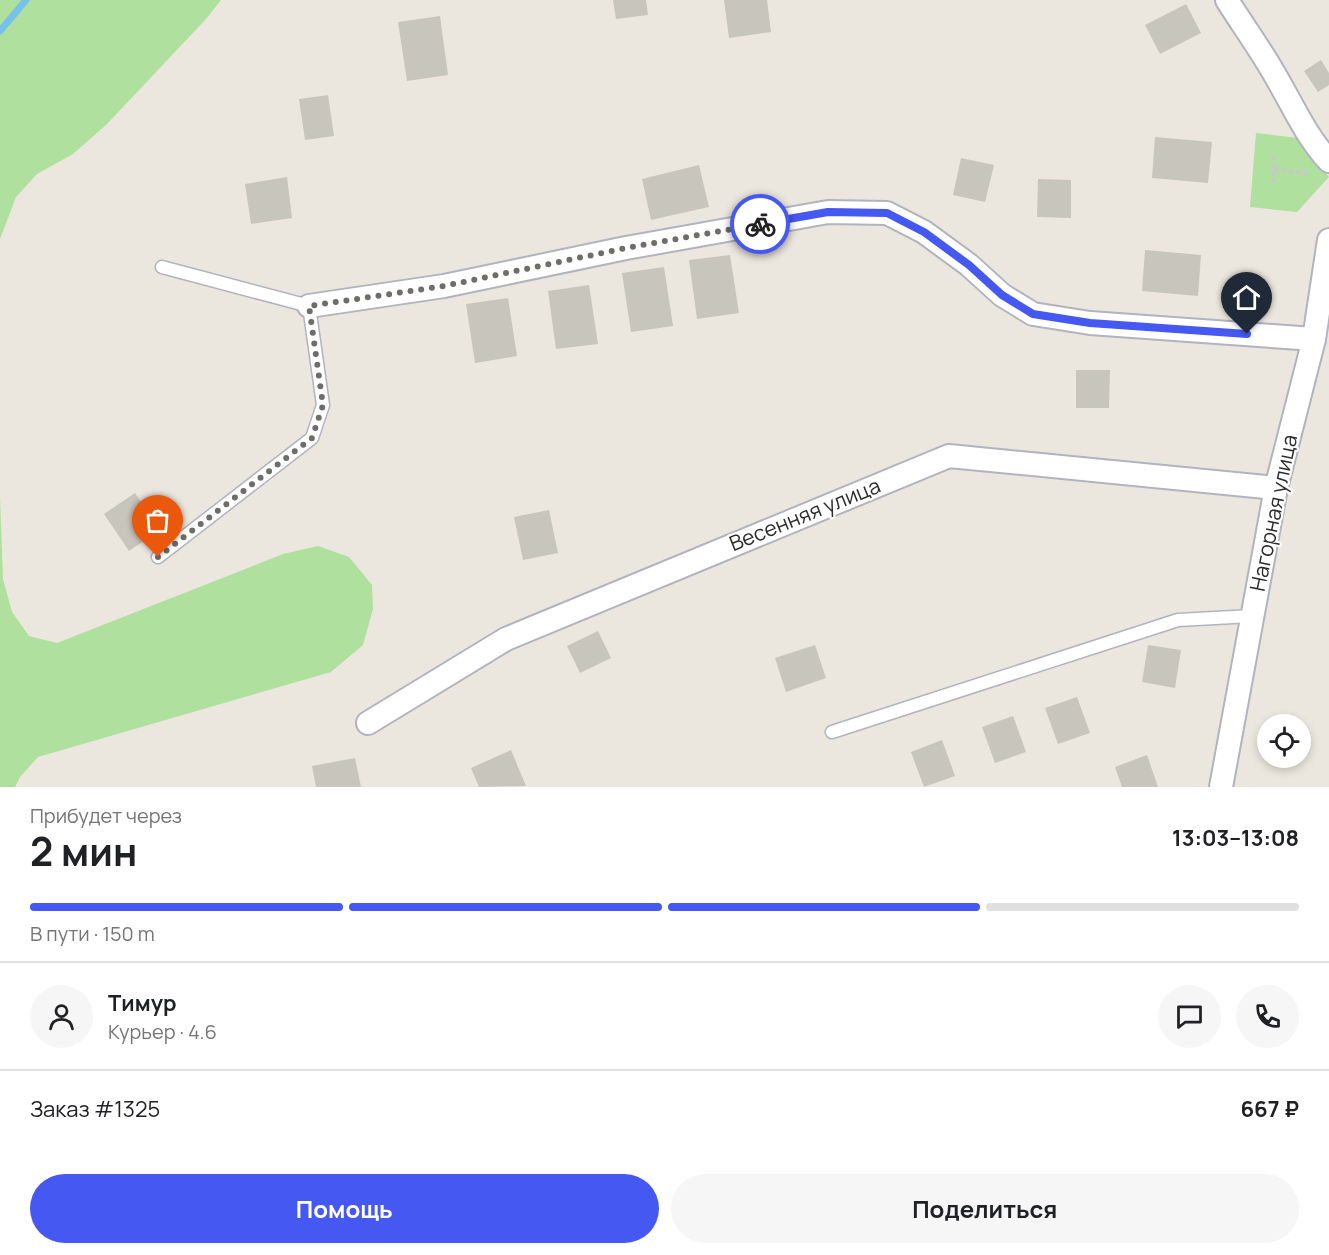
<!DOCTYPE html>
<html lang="ru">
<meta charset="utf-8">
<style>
:root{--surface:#fff;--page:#f6f6f6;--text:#202124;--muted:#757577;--line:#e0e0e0;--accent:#4558f2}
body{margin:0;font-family:Manrope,sans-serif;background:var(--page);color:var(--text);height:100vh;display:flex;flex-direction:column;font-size:22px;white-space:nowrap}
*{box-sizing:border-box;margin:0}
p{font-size:20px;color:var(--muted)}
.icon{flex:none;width:33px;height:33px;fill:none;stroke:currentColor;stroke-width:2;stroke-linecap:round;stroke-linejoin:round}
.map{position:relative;height:787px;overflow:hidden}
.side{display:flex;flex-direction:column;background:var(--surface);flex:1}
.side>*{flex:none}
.buttons{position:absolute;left:1257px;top:714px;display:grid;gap:12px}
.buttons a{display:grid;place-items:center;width:54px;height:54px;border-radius:50%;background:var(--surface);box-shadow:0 3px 9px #0003;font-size:30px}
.pin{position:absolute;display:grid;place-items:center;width:51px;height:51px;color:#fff;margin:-62px -26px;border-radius:50% 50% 50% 0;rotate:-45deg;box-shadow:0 0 6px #0007}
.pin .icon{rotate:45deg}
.courier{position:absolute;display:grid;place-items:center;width:60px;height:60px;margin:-30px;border:4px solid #4558f2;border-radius:50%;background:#fff;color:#222;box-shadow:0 2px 8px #0007}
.headline em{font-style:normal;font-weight:700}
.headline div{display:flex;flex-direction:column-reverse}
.headline{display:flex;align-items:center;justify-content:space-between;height:102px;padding:0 30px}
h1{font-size:39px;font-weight:700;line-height:45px}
.bar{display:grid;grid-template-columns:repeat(4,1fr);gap:9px 6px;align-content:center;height:72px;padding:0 30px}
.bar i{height:8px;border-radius:4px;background:var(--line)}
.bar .on{background:var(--accent)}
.bar p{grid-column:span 4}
.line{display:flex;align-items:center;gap:15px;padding:0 30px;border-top:2px solid var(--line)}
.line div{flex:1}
.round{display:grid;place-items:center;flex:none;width:63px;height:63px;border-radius:32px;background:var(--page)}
.primary-button{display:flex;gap:12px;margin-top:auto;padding:12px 30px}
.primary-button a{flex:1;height:69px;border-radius:36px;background:var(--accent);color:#fff;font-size:24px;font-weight:700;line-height:69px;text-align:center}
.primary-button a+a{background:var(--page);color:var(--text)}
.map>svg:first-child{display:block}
</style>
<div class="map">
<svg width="1329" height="787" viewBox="0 0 1329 787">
<rect width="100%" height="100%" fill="#ece7de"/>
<!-- green -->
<g fill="#afe09d">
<path d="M0,0H221L206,19L107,124L73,154L37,174L16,197L0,239Z"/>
<path d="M1256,133L1299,138L1329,177L1297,212L1250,207Z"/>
<path d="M0,497L3,579L12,612L29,636L57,643L283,554L318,546L349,557L372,585L373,609L363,645L331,672L38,757L20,777L15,787H0Z"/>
</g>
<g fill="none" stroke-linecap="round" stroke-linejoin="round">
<!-- stream -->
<path stroke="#76c2e9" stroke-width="7" d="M0,31L26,0"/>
</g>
<!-- building -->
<g fill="#c8c5bc">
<path d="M613,0H646L648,15L616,19Z"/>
<path d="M724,0H767L771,32L729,38Z"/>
<path d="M1186,4L1201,33L1160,54L1145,25Z"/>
<path d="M440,16L448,75L407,81L398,22Z"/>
<path d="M1321,60L1329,73V85L1318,92L1304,71Z"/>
<path d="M328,95L334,136L305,140L299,99Z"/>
<path d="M1155,137L1212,142L1208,183L1152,178Z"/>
<path d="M961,158L994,165L985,202L953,195Z"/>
<path d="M699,165L709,207L651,220L642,179Z"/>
<path d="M287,177L292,218L251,224L245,184Z"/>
<path d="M1038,179L1071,180V218L1037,217Z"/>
<path d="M1145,250L1201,255L1198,296L1142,291Z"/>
<path d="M730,255L739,313L697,319L689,260Z"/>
<path d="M664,267L673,326L631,332L622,273Z"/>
<path d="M589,285L598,344L556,349L548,291Z"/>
<path d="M508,298L517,356L475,363L466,304Z"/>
<path d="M1076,370H1110L1109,408H1076Z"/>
<path d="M135,493L160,530L129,551L104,514Z"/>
<path d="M549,510L558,553L523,560L514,517Z"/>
<path d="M598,631L611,658L580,673L567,646Z"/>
<path d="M815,645L826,678L786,692L775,658Z"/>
<path d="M1148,645L1181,650L1175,688L1142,682Z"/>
<path d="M1077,697L1090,733L1058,744L1045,708Z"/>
<path d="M1013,716L1026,752L995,763L982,727Z"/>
<path d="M942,740L955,776L924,787L911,752Z"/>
<path d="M511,750L526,786L479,787L471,768Z"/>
<path d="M1147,755L1158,787H1122L1115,767Z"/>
<path d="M355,758L361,787H316L312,766Z"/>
</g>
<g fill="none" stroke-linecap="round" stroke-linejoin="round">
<!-- service casing -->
<g stroke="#b1b3be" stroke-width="15">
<g id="service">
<path d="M158,557L312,438L323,405L309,306L162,267"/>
<path d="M832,732L1178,620L1252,616"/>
</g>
</g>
<!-- minor casing -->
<g stroke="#b1b3be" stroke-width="26">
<g id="minor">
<path d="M1227,0C1242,24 1258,46 1272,70C1291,101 1304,134 1329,161"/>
<path d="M309,306L444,286L626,248L828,212L887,213L924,232L969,265L1002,295L1033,314L1090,323L1314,339"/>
<path d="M368,723L506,639L949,456L1276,488"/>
<path d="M1221,787L1276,488L1314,339L1329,240"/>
</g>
</g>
<!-- path -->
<g stroke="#c8c8c8" stroke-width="4" stroke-dasharray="4.5 3" stroke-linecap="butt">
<path d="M1274,169L1310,174"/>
<path d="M1273,183L1275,153"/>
</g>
<!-- service -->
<use href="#service" stroke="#fff" stroke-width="12"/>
<!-- minor -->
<use href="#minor" stroke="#fff" stroke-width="22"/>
</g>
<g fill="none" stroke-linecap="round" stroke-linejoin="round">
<!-- done -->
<path stroke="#6f6d6a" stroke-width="6" stroke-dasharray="0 10.8" d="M158,557L312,438L323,405L309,306L444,286L626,248L760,224"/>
<!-- route -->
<path stroke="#4558f2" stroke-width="8" d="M760,224L828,212L887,213L924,232L969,265L1002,295L1033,314L1090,323L1247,334"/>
</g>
<g text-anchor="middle" stroke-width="4.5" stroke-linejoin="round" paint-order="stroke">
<!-- street labels -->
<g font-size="21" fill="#2b2b2b" stroke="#fff">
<text transform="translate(1274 513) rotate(-78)" y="7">Нагорная улица</text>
<text transform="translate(805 515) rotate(-22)" y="7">Весенняя улица</text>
</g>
</g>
</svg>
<div class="buttons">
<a><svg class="icon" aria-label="locate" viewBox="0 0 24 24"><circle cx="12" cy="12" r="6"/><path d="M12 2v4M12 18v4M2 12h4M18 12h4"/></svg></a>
</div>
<div class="pin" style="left:158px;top:557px;background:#ea580c"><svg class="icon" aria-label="bag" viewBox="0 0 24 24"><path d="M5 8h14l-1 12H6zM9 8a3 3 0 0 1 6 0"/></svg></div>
<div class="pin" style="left:1247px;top:334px;background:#1f2937"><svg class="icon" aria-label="home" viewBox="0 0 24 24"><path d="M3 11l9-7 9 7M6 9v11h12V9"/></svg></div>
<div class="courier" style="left:760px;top:224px"><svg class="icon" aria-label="bike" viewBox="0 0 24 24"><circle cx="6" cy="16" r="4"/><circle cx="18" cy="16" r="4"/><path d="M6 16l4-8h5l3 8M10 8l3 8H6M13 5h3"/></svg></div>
</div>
<section class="side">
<div class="headline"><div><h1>2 мин</h1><p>Прибудет через</p></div><em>13:03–13:08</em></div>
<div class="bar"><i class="on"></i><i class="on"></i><i class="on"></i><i></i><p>В пути · 150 m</p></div>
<div class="line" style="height:108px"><a class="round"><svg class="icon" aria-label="person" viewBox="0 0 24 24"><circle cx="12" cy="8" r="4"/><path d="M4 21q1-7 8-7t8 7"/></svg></a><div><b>Тимур</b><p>Курьер · 4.6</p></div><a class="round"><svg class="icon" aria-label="chat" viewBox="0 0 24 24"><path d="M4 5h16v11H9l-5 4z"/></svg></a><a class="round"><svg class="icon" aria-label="phone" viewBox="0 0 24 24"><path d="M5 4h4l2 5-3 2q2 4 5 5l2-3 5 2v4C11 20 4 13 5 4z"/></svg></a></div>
<div class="line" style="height:78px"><div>Заказ #1325</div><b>667 ₽</b></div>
<div class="primary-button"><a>Помощь</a><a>Поделиться</a></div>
</section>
